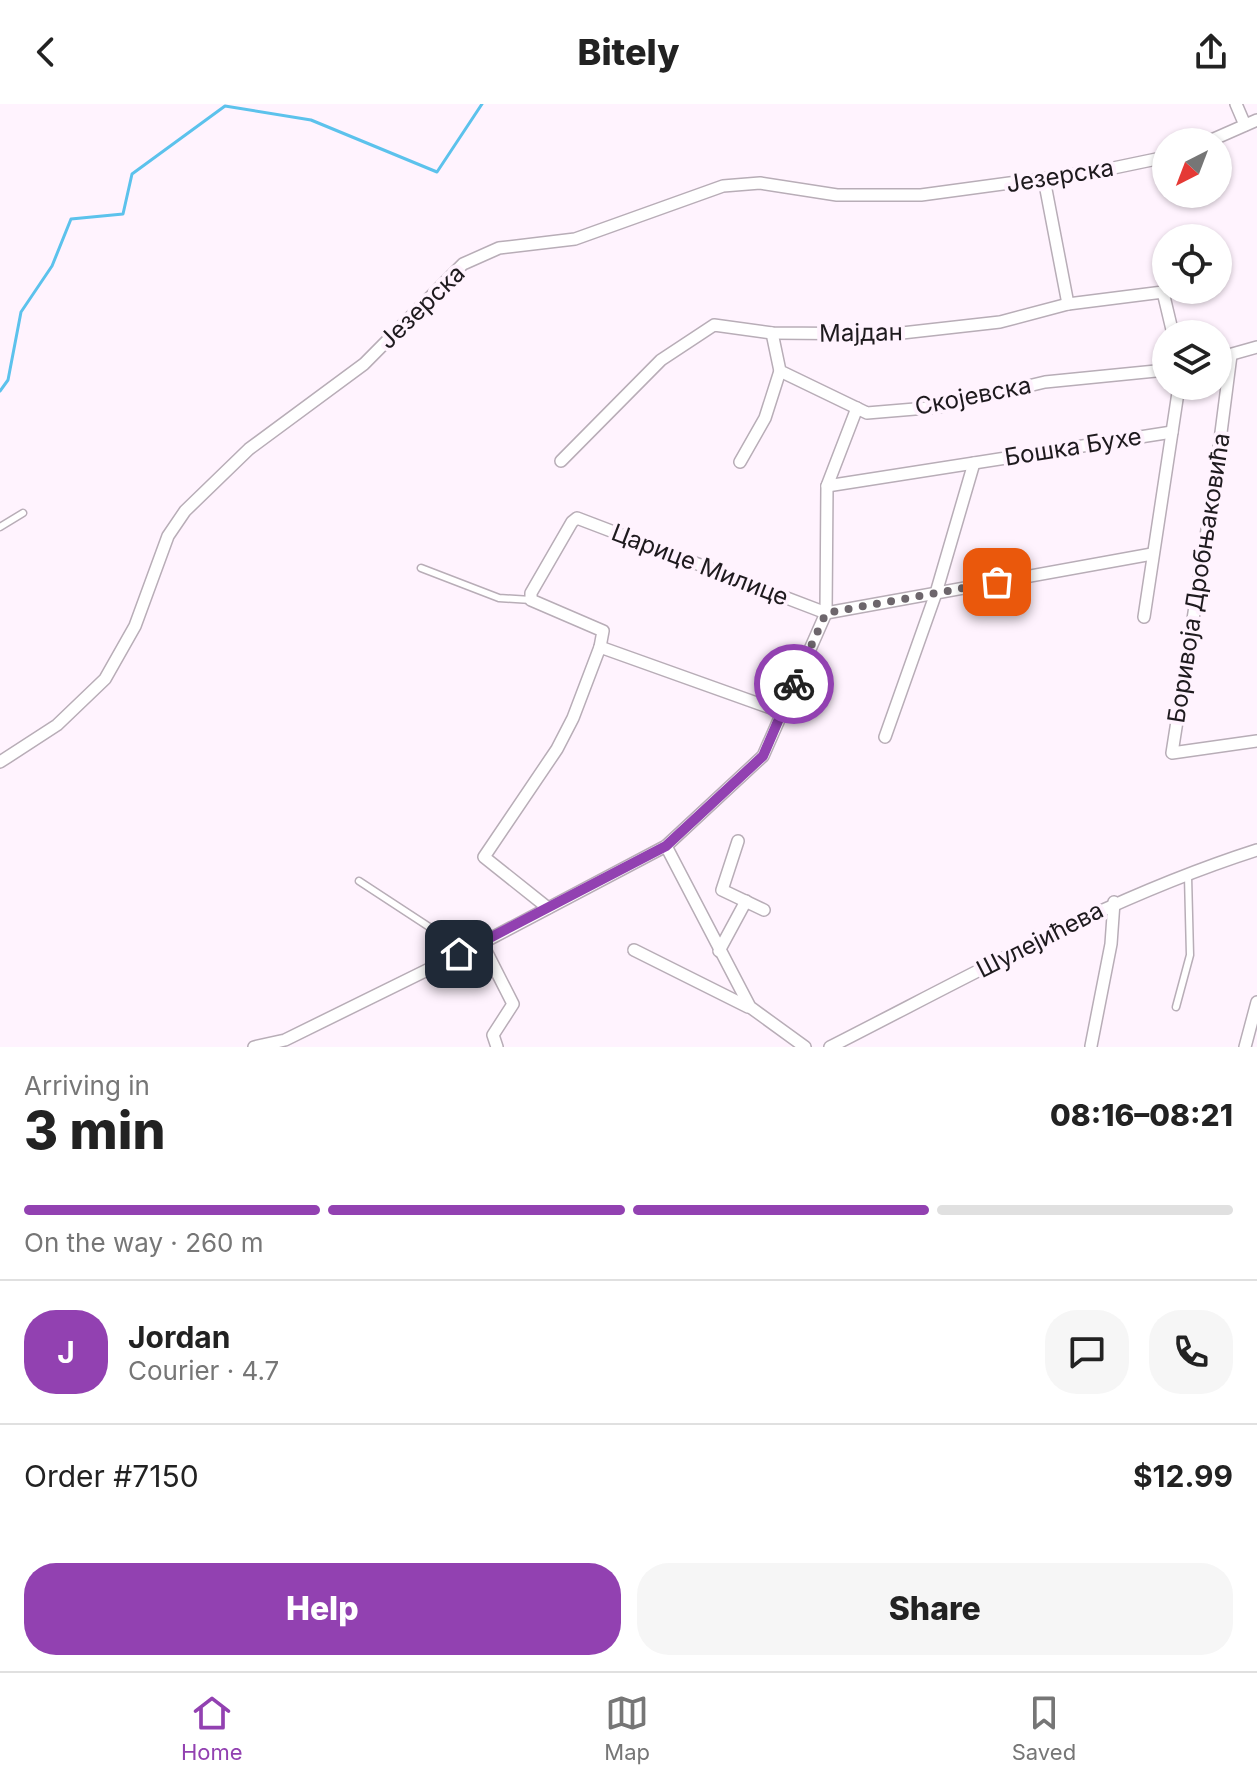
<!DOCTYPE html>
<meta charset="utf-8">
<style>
:root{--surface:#fff;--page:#f6f6f6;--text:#222;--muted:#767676;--line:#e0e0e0;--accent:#9241b1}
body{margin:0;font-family:Inter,sans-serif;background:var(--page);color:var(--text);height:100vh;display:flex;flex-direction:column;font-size:30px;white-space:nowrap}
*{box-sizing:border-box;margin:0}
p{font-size:26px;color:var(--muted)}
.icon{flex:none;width:44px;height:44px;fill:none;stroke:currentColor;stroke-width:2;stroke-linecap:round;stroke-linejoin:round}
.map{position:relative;height:943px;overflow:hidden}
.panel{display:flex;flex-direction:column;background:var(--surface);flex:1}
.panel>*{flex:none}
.needle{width:52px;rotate:222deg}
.buttons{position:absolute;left:1152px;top:24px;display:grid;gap:16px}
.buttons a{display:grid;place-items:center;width:80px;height:80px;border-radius:50%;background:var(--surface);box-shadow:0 2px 6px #0004;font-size:40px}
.pin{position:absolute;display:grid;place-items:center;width:68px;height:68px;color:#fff;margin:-34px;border-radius:16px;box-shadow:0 4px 12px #0006}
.courier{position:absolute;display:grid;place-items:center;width:80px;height:80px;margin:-40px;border:6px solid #9241b1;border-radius:50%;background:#fff;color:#222;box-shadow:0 2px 10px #0007}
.headline em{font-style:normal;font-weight:800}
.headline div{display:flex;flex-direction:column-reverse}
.headline{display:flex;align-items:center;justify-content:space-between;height:136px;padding:0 24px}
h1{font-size:52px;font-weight:800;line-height:60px}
.bar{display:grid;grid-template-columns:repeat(4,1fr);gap:12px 8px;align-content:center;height:96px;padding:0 24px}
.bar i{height:10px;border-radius:6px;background:var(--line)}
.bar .current{background:var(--accent)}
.bar p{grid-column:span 4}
.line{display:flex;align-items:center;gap:20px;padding:0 24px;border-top:2px solid var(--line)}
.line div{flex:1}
.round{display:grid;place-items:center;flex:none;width:84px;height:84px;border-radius:32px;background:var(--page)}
.primary-button{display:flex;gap:16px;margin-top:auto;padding:16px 24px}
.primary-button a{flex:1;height:92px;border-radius:32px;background:var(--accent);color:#fff;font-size:32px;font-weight:800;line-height:92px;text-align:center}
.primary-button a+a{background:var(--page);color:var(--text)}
header{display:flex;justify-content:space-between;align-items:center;height:104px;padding:0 24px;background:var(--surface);font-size:36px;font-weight:800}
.dock{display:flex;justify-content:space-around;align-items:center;height:112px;border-top:2px solid var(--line);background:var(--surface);font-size:22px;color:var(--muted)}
.dock a{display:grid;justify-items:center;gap:4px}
.dock .current{color:var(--accent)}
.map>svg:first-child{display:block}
</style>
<header><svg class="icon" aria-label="back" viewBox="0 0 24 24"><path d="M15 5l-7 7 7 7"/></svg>Bitely<svg class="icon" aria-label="share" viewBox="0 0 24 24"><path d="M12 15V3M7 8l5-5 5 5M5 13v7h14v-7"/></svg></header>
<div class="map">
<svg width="1257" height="943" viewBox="0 0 1257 943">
<rect width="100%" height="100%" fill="#fff3fe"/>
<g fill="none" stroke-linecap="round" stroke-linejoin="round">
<!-- stream -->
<path stroke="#5cc2ec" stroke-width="3" d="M0,287L8,276L21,208L52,162L71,115L123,110L132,70L225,2L311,16L437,68L482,0"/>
<!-- service casing -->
<g stroke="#b8adb7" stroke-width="9">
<g id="service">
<path d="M0,423L23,409"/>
<path d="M421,464L499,494L531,496"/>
<path d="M359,777L443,832L459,850"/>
<path d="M1176,903L1190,851L1188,772"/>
</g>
</g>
<!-- minor casing -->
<g stroke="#b8adb7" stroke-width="14">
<g id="minor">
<path d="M1236,0L1245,21"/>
<path d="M1207,38L1257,16"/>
<path d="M1044,75L1068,200"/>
<path d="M772,229L780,267L867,309L939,303L1045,278L1166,266"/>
<path d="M1231,251L1215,375L1172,649L1257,637"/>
<path d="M1218,254L1257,243"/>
<path d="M561,357L661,256L714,221L772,229L893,230L1000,218L1068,200L1163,188L1173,230"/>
<path d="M740,358L765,314L780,267"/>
<path d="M827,382L1172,328"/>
<path d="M1144,513L1179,282"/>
<path d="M600,543L603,527L531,496V489L572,418L577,414L826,509L1152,450"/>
<path d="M885,633L936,489L974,359"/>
<path d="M0,658L57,621L105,575L135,522L168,432L185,407L249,345L364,260L463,160L499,144L575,135L723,82L760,79L837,91H921L1099,67L1166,53"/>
<path d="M738,737L722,786L764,806"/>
<path d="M666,742L750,903L805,943"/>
<path d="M548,804L484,753L557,645L573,614L600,543L782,608"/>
<path d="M482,839L513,900L493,931L497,943"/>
<path d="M634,846L748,903"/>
<path d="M719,847L746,797"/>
<path d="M1091,942L1111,840L1114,798"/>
<path d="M254,943L285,936L482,839L666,742L763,652L826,509L827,382L857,304"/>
<path d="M830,943C970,872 1107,794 1257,746"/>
<path d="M1245,943L1257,898"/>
</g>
</g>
<!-- service -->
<use href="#service" stroke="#fff" stroke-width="6"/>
<!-- minor -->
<use href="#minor" stroke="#fff" stroke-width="11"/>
</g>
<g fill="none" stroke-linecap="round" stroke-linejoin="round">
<!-- done -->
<path stroke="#6d666c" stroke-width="8" stroke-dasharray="0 14.4" d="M794,580L826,509L997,478"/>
<!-- route -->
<path stroke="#9241b1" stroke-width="10" d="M459,850L666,742L763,652L794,580"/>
</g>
<g text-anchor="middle" stroke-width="8" stroke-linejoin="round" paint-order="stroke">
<!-- street labels -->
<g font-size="24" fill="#1e1a1e" stroke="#fff3fe">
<text transform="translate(1060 72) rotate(-9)" y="8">Језерска</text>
<text transform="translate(422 203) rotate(-44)" y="8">Језерска</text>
<text transform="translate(861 229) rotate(-1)" y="8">Мајдан</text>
<text transform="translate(973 292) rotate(-11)" y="8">Скојевска</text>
<text transform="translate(1073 343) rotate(-9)" y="8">Бошка Бухе</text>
<text transform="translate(700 461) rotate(21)" y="8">Царице Милице</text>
<text transform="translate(1199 474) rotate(-81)" y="8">Боривоја Дробњаковића</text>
<text transform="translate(1040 836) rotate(-27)" y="8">Шулејићева</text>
</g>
</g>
</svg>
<div class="buttons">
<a><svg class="needle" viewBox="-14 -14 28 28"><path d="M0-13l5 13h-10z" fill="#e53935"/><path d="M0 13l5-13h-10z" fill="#767676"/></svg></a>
<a><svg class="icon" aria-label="locate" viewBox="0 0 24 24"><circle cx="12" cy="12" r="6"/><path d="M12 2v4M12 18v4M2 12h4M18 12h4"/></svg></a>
<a><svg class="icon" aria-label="layers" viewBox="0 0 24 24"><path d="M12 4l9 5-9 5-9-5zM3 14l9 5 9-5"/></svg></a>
</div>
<div class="pin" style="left:997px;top:478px;background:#ea580c"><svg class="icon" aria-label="bag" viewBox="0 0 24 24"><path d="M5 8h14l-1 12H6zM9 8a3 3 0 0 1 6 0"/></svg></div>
<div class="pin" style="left:459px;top:850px;background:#1f2937"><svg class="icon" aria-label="home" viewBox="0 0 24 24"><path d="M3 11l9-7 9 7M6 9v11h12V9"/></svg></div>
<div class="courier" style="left:794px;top:580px"><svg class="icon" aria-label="bike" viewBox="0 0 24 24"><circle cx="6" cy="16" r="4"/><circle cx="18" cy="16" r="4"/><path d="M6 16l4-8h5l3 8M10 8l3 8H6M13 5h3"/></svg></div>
</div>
<section class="panel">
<div class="headline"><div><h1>3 min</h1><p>Arriving in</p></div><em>08:16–08:21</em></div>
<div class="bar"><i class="current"></i><i class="current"></i><i class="current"></i><i></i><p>On the way · 260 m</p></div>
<div class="line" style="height:144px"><b class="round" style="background:var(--accent);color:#fff">J</b><div><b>Jordan</b><p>Courier · 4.7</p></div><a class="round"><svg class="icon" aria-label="chat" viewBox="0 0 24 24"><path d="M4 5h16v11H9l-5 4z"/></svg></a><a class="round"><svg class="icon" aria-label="phone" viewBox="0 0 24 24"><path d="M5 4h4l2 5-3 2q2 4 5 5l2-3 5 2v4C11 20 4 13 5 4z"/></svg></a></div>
<div class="line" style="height:104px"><div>Order #7150</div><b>$12.99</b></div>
<div class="primary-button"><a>Help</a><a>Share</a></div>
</section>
<nav class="dock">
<a class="current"><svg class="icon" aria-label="home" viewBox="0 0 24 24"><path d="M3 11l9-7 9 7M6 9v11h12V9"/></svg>Home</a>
<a><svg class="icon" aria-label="map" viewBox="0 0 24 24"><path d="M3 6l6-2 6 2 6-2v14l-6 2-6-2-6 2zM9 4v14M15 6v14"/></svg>Map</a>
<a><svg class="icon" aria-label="saved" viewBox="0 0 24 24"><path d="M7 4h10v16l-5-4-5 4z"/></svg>Saved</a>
</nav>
